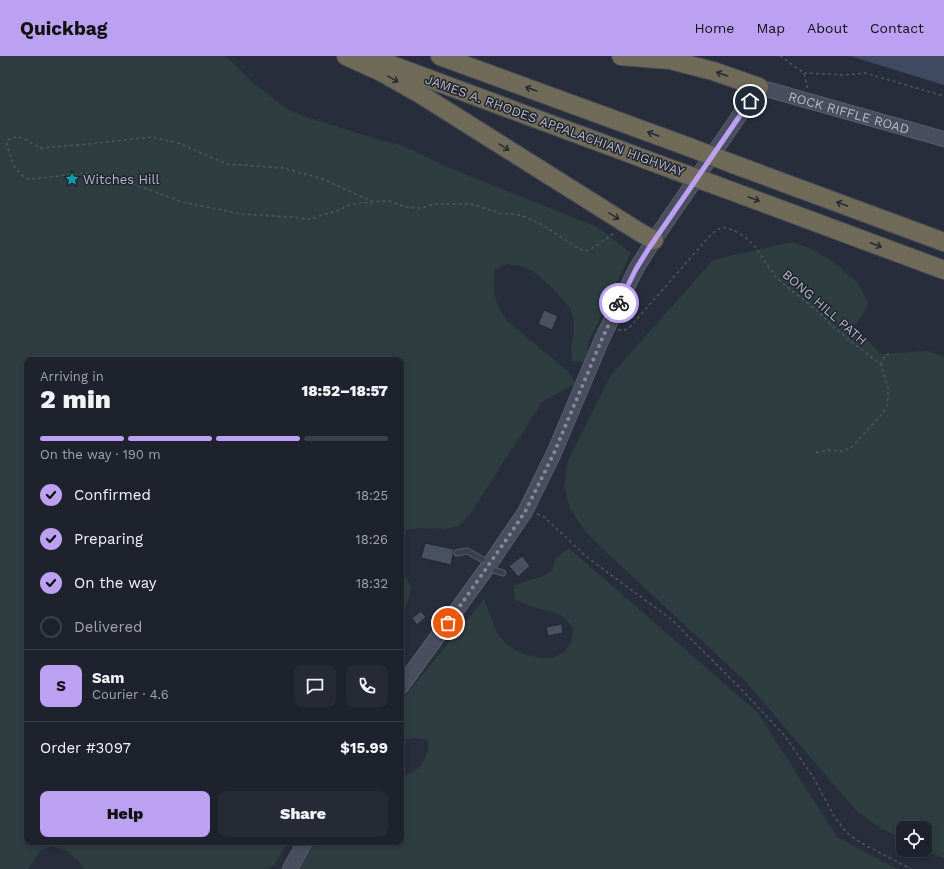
<!DOCTYPE html>
<meta charset="utf-8">
<style>
:root{--surface:#1d222c;--page:#252a34;--text:#f1f3f6;--muted:#a0a4a9;--line:#3b3f48;--accent:#bca0f2}
body{margin:0;font-family:"Work Sans",sans-serif;background:var(--page);color:var(--text);height:100vh;display:flex;flex-direction:column;font-size:15px;white-space:nowrap}
*{box-sizing:border-box;margin:0}
p{font-size:13px;color:var(--muted)}
.icon{flex:none;width:22px;height:22px;fill:none;stroke:currentColor;stroke-width:2;stroke-linecap:round;stroke-linejoin:round}
.map{position:relative;flex:1;overflow:hidden}
.details{position:absolute;left:24px;top:301px;width:380px;height:488px;display:flex;flex-direction:column;background:var(--surface);border-radius:8px;box-shadow:0 2px 6px #0003,0 0 0 1px var(--line)}
.details>*{flex:none}
.tools{position:absolute;left:896px;top:765px;display:grid;gap:8px}
.tools a{display:grid;place-items:center;width:36px;height:36px;border-radius:8px;background:var(--surface);box-shadow:0 2px 6px #0003,0 0 0 1px var(--line);font-size:20px}
.pin{position:absolute;display:grid;place-items:center;width:34px;height:34px;color:#fff;margin:-17px;border:2px solid #fff;border-radius:50%;box-shadow:0 1px 4px #0007}
.courier{position:absolute;display:grid;place-items:center;width:40px;height:40px;margin:-20px;border:3px solid #bca0f2;border-radius:50%;background:#fff;color:#222;box-shadow:0 1px 5px #0007}
.overview em{font-style:normal;font-weight:800}
.overview div{display:flex;flex-direction:column-reverse}
.overview{display:flex;align-items:center;justify-content:space-between;height:68px;padding:0 16px}
h1{font-size:26px;font-weight:800;line-height:30px}
.bar{display:grid;grid-template-columns:repeat(4,1fr);gap:6px 4px;align-content:center;height:48px;padding:0 16px}
.bar i{height:5px;border-radius:3px;background:var(--line)}
.bar .active{background:var(--accent)}
.bar p{grid-column:span 4}
.line{display:flex;align-items:center;gap:10px;padding:0 16px;border-top:1px solid var(--line)}
.line div{flex:1}
.round{display:grid;place-items:center;flex:none;width:42px;height:42px;border-radius:8px;background:var(--page)}
ol{padding:0 16px;list-style:none}
li{display:flex;align-items:center;gap:12px;height:44px}
li p{margin-inline-start:auto}
li .icon{padding:4px;border-radius:50%;background:var(--accent);color:#111;stroke-width:4}
li:last-child{color:var(--muted)}
li i{width:22px;height:22px;border:2px solid var(--line);border-radius:50%}
.primary-button{display:flex;gap:8px;margin-top:auto;padding:8px 16px}
.primary-button a{flex:1;height:46px;border-radius:8px;background:var(--accent);color:#111;font-size:16px;font-weight:800;line-height:46px;text-align:center}
.primary-button a+a{background:var(--page);color:var(--text)}
header{display:flex;align-items:center;gap:24px;box-sizing:border-box;height:56px;padding:0 20px;background:var(--accent);color:#111}
header strong{font-size:19px}
nav{display:flex;gap:22px;margin-inline-start:auto;font-size:14px}
.map>svg:first-child{display:block}
</style>
<header>
<strong>Quickbag</strong>
<nav><a>Home</a><a>Map</a><a>About</a><a>Contact</a></nav>
</header>
<div class="map">
<svg width="944" height="813" viewBox="0 0 944 813">
<rect width="100%" height="100%" fill="#272d3b"/>
<!-- green -->
<g fill="#2d3d40">
<path d="M0,0H225L233,7L252,26L286,52L300,59L383,85L397,88L410,93L447,111L599,172L631,197L596,271L590,282L585,306L572,305L571,291L574,278V264L570,252L553,233L533,215L520,210L506,208L495,214C492,237 494,246 507,265L569,316L575,327C565,334 553,339 542,346L471,457L459,470L445,473L419,472L406,474L401,479V304H27V786H288L274,809L268,813H84L79,806L67,795L51,790L40,795L28,813H0Z"/>
<path d="M792,186L814,194L837,209L857,226L869,248L854,271L881,298L928,295L944,301V802L923,794H925V772H903V783L880,772L858,756L840,736L746,626L604,494L585,475L570,453L564,430L568,405L611,319L713,204Z"/>
<path d="M569,492L758,657L837,781L897,813H299L315,786H401V721C413,718 423,710 427,697C429,694 428,688 428,684L414,682L401,684V645L484,543L497,577L505,586L515,594L527,599L541,602H553L564,596L572,585L573,572L564,561L553,556L528,550L515,543L514,530L526,525L541,521L552,514L556,502Z"/>
<path d="M401,511L411,531L408,545L401,559Z"/>
</g>
<!-- water -->
<path fill="#3f4962" d="M850,0H944V29Z"/>
<!-- building -->
<g fill="#49505f" stroke="#222632">
<path d="M544,254L558,260L552,274L538,268Z"/>
<path d="M425,487L454,493L451,509L421,502Z"/>
<path d="M522,500L530,510L518,521L509,510Z"/>
<path d="M421,555L426,561L417,569L412,562Z"/>
<path d="M562,568L563,577L548,580L546,571Z"/>
</g>
<g fill="none" stroke-linecap="round" stroke-linejoin="round">
<!-- lane casing -->
<g stroke="#595d69" stroke-width="7">
<g id="lane">
<path d="M457,497L467,495L489,507"/>
<path d="M488,512L503,517"/>
</g>
</g>
<!-- secondary casing -->
<g stroke="#595d69" stroke-width="16">
<g id="secondary">
<path id="s1" d="M401,631L487,512L525,456L554,397L602,283L636,213L654,184L759,31L944,83"/>
<path d="M290,813L305,786"/>
</g>
</g>
<!-- highway casing -->
<g stroke="#464a56" stroke-width="20">
<g id="highway">
<path d="M346,0L381,16L420,38L641,177L654,184"/>
<path d="M440,0L689,91"/>
<path d="M621,0L670,4L713,15L759,31"/>
<path d="M373,2L674,114"/>
<path d="M733,108L944,186"/>
<path d="M718,130L944,214"/>
</g>
</g>
<!-- path -->
<g stroke="#4b595d" stroke-width="1.5" stroke-dasharray="3 3" stroke-linecap="butt">
<path d="M780,0L804,17L807,30V32"/>
<path d="M804,17L828,18L843,19L865,17L944,40"/>
<path d="M373,146L323,123L283,112L227,108L178,87L152,81L88,88L40,92L23,82L15,81L7,84V90L14,110L20,117L25,122L33,123L86,117L120,123L182,146L241,158L292,161L307,163L315,162L322,159L337,155L352,148L382,145H390L405,151L418,152H422L433,148H470L503,158H514L523,160L541,168L576,191L585,195L591,193L613,178L617,177"/>
<path d="M618,274H625L630,271L707,183C711,179 716,173 722,172C732,170 750,184 756,192C764,203 770,215 780,225L819,256L832,270L847,282L881,309L888,332V341L887,349L883,357L851,392L841,395L829,394L814,397"/>
<path d="M881,309L885,299L891,298"/>
<path d="M537,458L543,460L588,502L671,563L739,631L784,679L812,719L834,760L847,777L863,788L911,813"/>
</g>
<!-- lane -->
<use href="#lane" stroke="#3b3f4b" stroke-width="5"/>
<!-- secondary -->
<use href="#secondary" stroke="#494e5e" stroke-width="14"/>
<!-- highway -->
<use href="#highway" stroke="#706a59" stroke-width="18"/>
<!-- highway-bridge casing -->
<g stroke="#464a56" stroke-width="20" stroke-linecap="butt">
<g id="highway-bridge">
<path d="M689,91L733,108"/>
<path d="M674,114L718,130"/>
</g>
</g>
<!-- highway-bridge -->
<use href="#highway-bridge" stroke="#706a59" stroke-width="18"/>
</g>
<!-- one-way arrows -->
<defs><path id="oneway-shaft" d="M-6 0H5M1.5-3L5.5 0L1.5 3" fill="none" stroke-width="1.6" stroke-linecap="round" stroke-linejoin="round"/></defs>
<g stroke="#282b34">
<use href="#oneway-shaft" transform="translate(722 18) rotate(-161)"/>
<use href="#oneway-shaft" transform="translate(393 23) rotate(29)"/>
<use href="#oneway-shaft" transform="translate(531 33) rotate(-160)"/>
<use href="#oneway-shaft" transform="translate(653 78) rotate(-160)"/>
<use href="#oneway-shaft" transform="translate(504 91) rotate(32)"/>
<use href="#oneway-shaft" transform="translate(754 143) rotate(20)"/>
<use href="#oneway-shaft" transform="translate(842 148) rotate(-160)"/>
<use href="#oneway-shaft" transform="translate(614 160) rotate(32)"/>
<use href="#oneway-shaft" transform="translate(876 189) rotate(21)"/>
</g>
<g fill="none" stroke-linecap="round" stroke-linejoin="round">
<!-- done -->
<path stroke="#858996" stroke-width="4" stroke-dasharray="0 7.2" d="M448,567L513,474L526,454L554,397L602,283L619,247"/>
<!-- route -->
<path stroke="#bca0f2" stroke-width="5" d="M619,247L636,213L649,192L750,45"/>
</g>
<!-- icons -->
<defs>
<g id="sight-bare" transform="scale(1.08)"><path d="M0-6L1.8-2.2L6-1.7L2.9 1.2L3.7 5.4L0 3.3L-3.7 5.4L-2.9 1.2L-6-1.7L-1.8-2.2Z" fill="#0f9aa8" stroke="#202430" stroke-width="2.5" paint-order="stroke"/></g>
</defs>
<g fill-rule="evenodd">
<use href="#sight-bare" x="72" y="123"/>
</g>
<g text-anchor="middle" stroke-width="3" stroke-linejoin="round" paint-order="stroke">
<!-- street labels -->
<g font-size="13" fill="#b7bbc7" stroke="#202430">
<text dy="5" stroke="none"><textPath href="#s1" startOffset="795">ROCK RIFFLE ROAD</textPath></text>
<text transform="translate(555 69) rotate(20)" y="5">JAMES A. RHODES APPALACHIAN HIGHWAY</text>
<text transform="translate(825 251) rotate(41)" y="5">BONG HILL PATH</text>
</g>
<!-- poi labels -->
<g font-size="13" fill="#b7bbc7" stroke="#202430" text-anchor="start">
<text x="83" y="128">Witches Hill</text>
</g>
</g>
</svg>
<div class="tools">
<a><svg class="icon" aria-label="locate" viewBox="0 0 24 24"><circle cx="12" cy="12" r="6"/><path d="M12 2v4M12 18v4M2 12h4M18 12h4"/></svg></a>
</div>
<div class="pin" style="left:448px;top:567px;background:#ea580c"><svg class="icon" aria-label="bag" viewBox="0 0 24 24"><path d="M5 8h14l-1 12H6zM9 8a3 3 0 0 1 6 0"/></svg></div>
<div class="pin" style="left:750px;top:45px;background:#1f2937"><svg class="icon" aria-label="home" viewBox="0 0 24 24"><path d="M3 11l9-7 9 7M6 9v11h12V9"/></svg></div>
<div class="courier" style="left:619px;top:247px"><svg class="icon" aria-label="bike" viewBox="0 0 24 24"><circle cx="6" cy="16" r="4"/><circle cx="18" cy="16" r="4"/><path d="M6 16l4-8h5l3 8M10 8l3 8H6M13 5h3"/></svg></div>
<section class="details">
<div class="overview"><div><h1>2 min</h1><p>Arriving in</p></div><em>18:52–18:57</em></div>
<div class="bar"><i class="active"></i><i class="active"></i><i class="active"></i><i></i><p>On the way · 190 m</p></div>
<ol>
<li><svg class="icon" aria-label="check" viewBox="0 0 24 24"><path d="M5 12l5 5 9-10"/></svg>Confirmed<p>18:25</p></li>
<li><svg class="icon" aria-label="check" viewBox="0 0 24 24"><path d="M5 12l5 5 9-10"/></svg>Preparing<p>18:26</p></li>
<li><svg class="icon" aria-label="check" viewBox="0 0 24 24"><path d="M5 12l5 5 9-10"/></svg>On the way<p>18:32</p></li>
<li><i></i>Delivered</li>
</ol>
<div class="line" style="height:72px"><b class="round" style="background:var(--accent);color:#111">S</b><div><b>Sam</b><p>Courier · 4.6</p></div><a class="round"><svg class="icon" aria-label="chat" viewBox="0 0 24 24"><path d="M4 5h16v11H9l-5 4z"/></svg></a><a class="round"><svg class="icon" aria-label="phone" viewBox="0 0 24 24"><path d="M5 4h4l2 5-3 2q2 4 5 5l2-3 5 2v4C11 20 4 13 5 4z"/></svg></a></div>
<div class="line" style="height:52px"><div>Order #3097</div><b>$15.99</b></div>
<div class="primary-button"><a>Help</a><a>Share</a></div>
</section>
</div>
